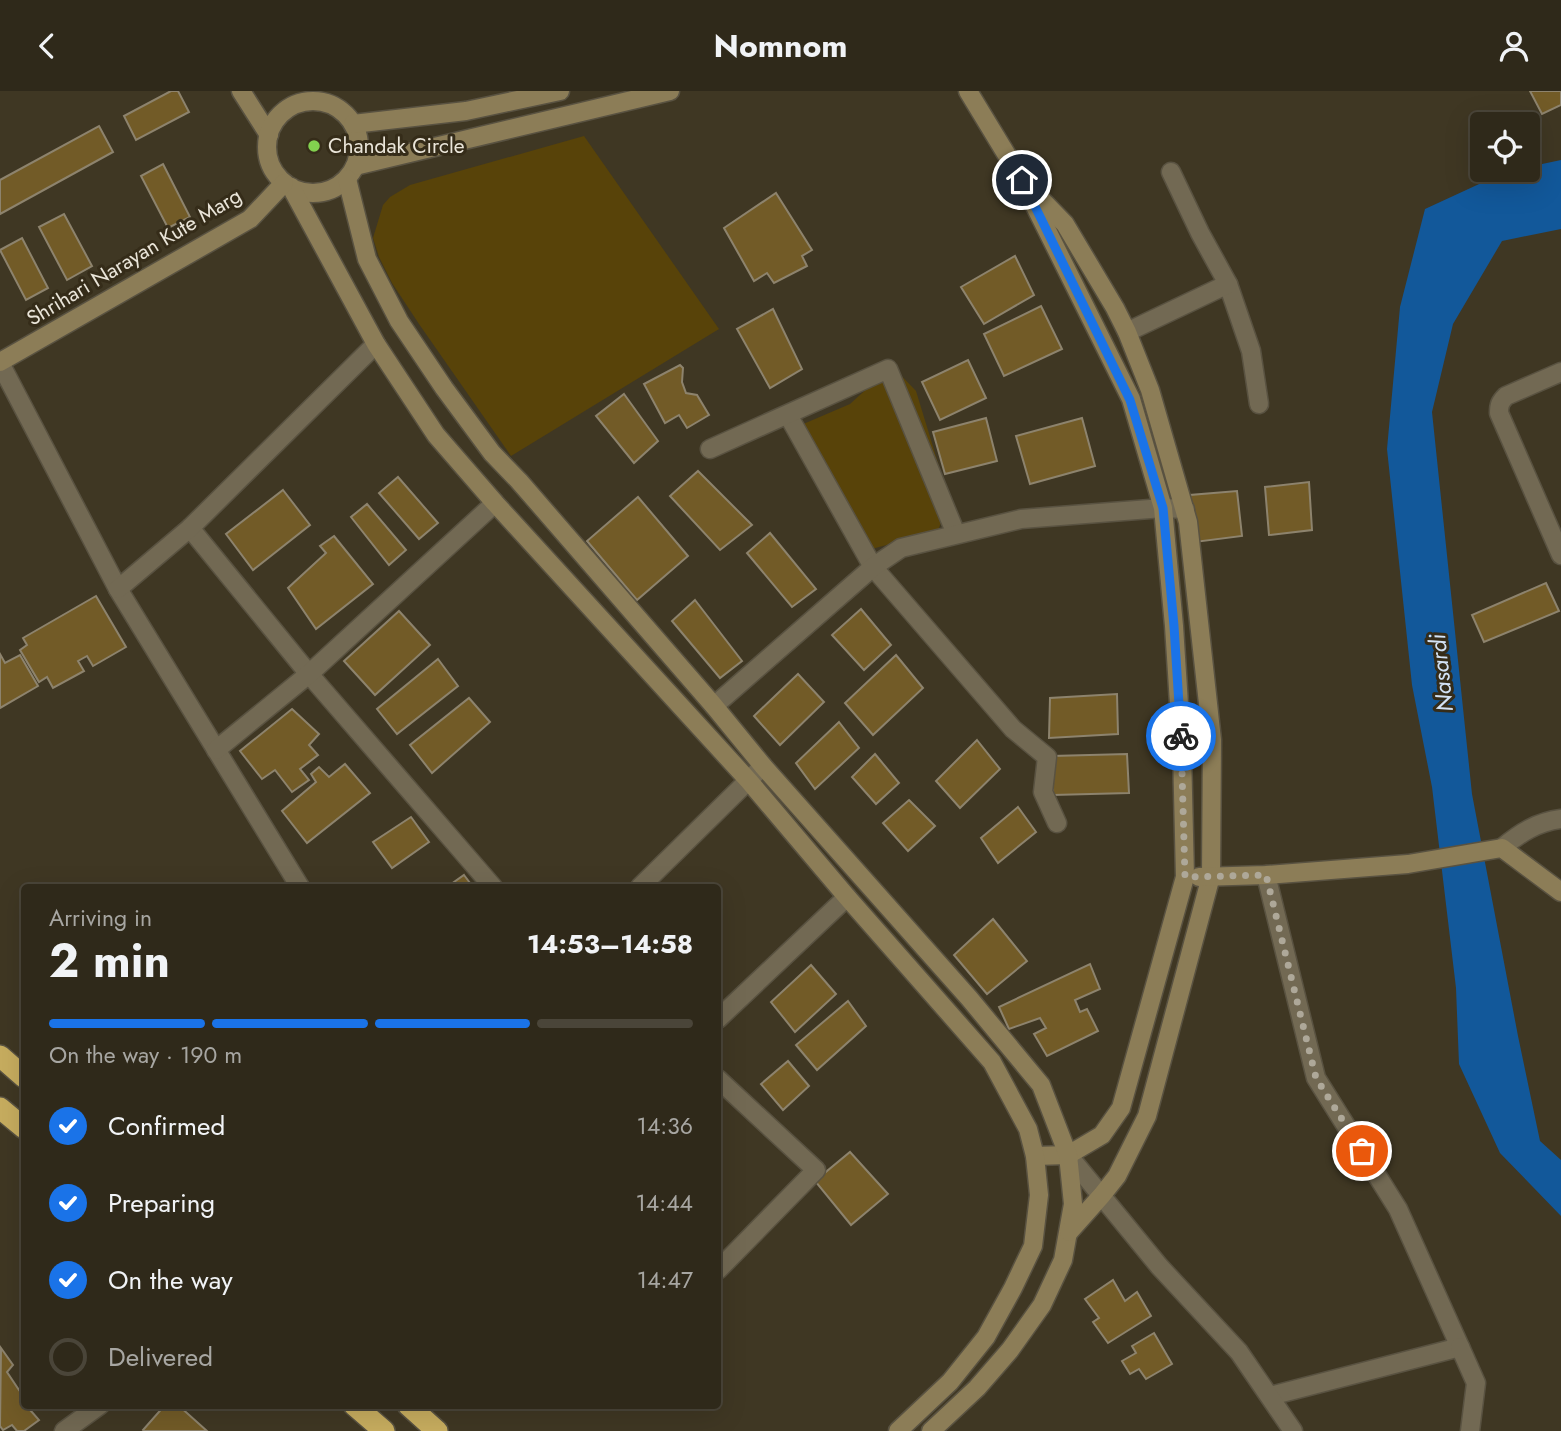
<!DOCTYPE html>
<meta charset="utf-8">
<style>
:root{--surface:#2f291a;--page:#373123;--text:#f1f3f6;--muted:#a7a6a2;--line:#4a4539;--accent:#1a73e8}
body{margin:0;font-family:Jost,sans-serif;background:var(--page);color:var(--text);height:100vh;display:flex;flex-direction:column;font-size:26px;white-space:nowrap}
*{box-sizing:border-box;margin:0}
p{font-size:23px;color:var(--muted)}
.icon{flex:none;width:38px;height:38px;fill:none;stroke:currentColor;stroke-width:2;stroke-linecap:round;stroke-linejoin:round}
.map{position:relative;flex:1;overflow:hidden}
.details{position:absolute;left:21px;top:793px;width:700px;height:525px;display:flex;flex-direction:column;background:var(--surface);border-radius:7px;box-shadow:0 7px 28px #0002,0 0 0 2px var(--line)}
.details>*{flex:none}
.buttons{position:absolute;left:1470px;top:21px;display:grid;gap:14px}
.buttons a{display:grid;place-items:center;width:70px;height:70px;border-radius:7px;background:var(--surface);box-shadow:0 7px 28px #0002,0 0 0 2px var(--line);font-size:35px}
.pin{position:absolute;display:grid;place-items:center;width:60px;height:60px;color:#fff;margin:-30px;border:4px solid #fff;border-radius:50%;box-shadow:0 2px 7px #0007}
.courier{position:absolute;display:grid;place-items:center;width:70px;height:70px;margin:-35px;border:5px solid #1a73e8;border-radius:50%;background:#fff;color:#222;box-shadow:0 2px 9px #0007}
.overview em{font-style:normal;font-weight:700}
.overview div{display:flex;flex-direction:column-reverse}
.overview{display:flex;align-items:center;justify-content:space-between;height:119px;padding:0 28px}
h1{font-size:46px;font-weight:700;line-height:52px}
.bar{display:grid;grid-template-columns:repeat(4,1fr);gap:10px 7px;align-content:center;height:84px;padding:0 28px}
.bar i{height:9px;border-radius:5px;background:var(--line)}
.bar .current{background:var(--accent)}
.bar p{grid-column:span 4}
ol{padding:0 28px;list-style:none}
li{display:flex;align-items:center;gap:21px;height:77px}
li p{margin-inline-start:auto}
li .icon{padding:7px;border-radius:50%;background:var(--accent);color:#fff;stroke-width:4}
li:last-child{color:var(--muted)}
li i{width:38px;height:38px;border:4px solid var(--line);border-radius:50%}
header{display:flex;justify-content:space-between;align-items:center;height:91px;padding:0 28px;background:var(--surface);font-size:32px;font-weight:700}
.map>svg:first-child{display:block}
</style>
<header><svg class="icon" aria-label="back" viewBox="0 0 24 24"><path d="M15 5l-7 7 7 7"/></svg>Nomnom<svg class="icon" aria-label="person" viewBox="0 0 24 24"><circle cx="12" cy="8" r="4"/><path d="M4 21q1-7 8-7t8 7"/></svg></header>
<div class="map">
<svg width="1561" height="1340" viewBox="0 0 1561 1340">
<rect width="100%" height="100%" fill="#3f3723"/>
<!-- green -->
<g fill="#584309">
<path d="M584,45L719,238L511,365L419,233L392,192L379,166L373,147L383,114L390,106L410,94Z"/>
<path d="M892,275L916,300L949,408L938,440L868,459L801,334L850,313Z"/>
</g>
<!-- water -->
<path fill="#12589a" d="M1561,69V138L1502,150L1453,233L1432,321L1472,703L1518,945L1540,1050L1561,1069V1125L1500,1062L1459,973L1456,897L1432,696L1412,594L1387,358L1400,216L1425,118L1503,82L1517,79H1528V76Z"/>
<!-- building -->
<g fill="#725b27" stroke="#8d836d" stroke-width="2">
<path d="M171,0H178L189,21L136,49L124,25Z"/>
<path d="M1530,0H1561V14L1542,23Z"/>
<path d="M99,35L113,61L0,123V89Z"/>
<path d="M163,73L190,126L168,137L141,85Z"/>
<path d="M776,102L812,159L802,165L807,175L774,192L767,182L754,190L724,137Z"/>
<path d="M64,123L92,175L67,189L39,136Z"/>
<path d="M22,147L48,197L26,209L0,159Z"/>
<path d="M1015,165L1034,204L984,233L961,196Z"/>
<path d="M1041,215L1062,258L1004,285L984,243Z"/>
<path d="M773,218L802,278L770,297L737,238Z"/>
<path d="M968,269L986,307L940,329L922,291Z"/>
<path d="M680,274L683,277L682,291L686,302L697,304L709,324L687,337L679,324L665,332L644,293Z"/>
<path d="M624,303L658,350L634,372L596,325Z"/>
<path d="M986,327L997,370L945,383L933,341Z"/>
<path d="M1082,327L1095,375L1030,393L1016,345Z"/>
<path d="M698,380L752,434L720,459L670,405Z"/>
<path d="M398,386L438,432L419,448L379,402Z"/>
<path d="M1309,391L1312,439L1269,444L1265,396Z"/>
<path d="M283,399L310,434L253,479L226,443Z"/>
<path d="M1237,400L1242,445L1195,451L1190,404Z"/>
<path d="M638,406L688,465L637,509L587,450Z"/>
<path d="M367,413L406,459L389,474L351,426Z"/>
<path d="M770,442L816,498L792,516L747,462Z"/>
<path d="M334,445L373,493L316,538L288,497L326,462L320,455Z"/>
<path d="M1546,492L1559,520L1484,551L1472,524Z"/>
<path d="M96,505L126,556L93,575L87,565L78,570L84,580L53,597L47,586L39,591L20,559L27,554L23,547Z"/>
<path d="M695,509L742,570L720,587L672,530Z"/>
<path d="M861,518L891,554L864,579L832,544Z"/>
<path d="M399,520L430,554L375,604L344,570Z"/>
<path d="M0,563L5,572L20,564L38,595L0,617Z"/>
<path d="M896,564L923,597L873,644L845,612Z"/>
<path d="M438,568L458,595L397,643L377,618Z"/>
<path d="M798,583L824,611L780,654L754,625Z"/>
<path d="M1117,603L1118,643L1049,647L1050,607Z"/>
<path d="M469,607L490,631L432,682L410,654Z"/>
<path d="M292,618L319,643L309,654L318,664L300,678L309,689L292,701L275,679L262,688L240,660Z"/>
<path d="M839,631L859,657L815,698L796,672Z"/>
<path d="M977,649L1000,678L960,717L936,690Z"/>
<path d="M875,663L899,692L876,713L852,686Z"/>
<path d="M1127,663L1129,702L1053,704L1052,665Z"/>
<path d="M345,673L370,702L307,752L282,720L316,691L311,683L319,676L329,686Z"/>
<path d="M909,709L935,735L908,760L883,732Z"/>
<path d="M1018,716L1036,741L998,772L981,747Z"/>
<path d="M411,726L429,751L392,777L373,751Z"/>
<path d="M464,784L473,796H447Z"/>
<path d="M993,828L1027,870L987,903L954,864Z"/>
<path d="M1090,873L1100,898L1075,909L1080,921L1087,918L1098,940L1047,965L1034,943L1046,937L1040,927L1009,938L999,916Z"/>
<path d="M811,874L836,903L795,941L771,911Z"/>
<path d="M848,910L866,935L817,979L796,954Z"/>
<path d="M788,970L809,995L783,1019L761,993Z"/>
<path d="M850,1061L888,1103L851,1134L815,1090Z"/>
<path d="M1113,1189L1125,1210L1137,1201L1151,1225L1108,1252L1093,1231L1099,1227L1085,1208Z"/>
<path d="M1154,1242L1172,1273L1146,1288L1139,1278L1130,1283L1122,1270L1136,1262L1132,1255Z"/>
<path d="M1,1257L13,1274L7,1281L19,1299L24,1295V1314H38L31,1320L39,1329L24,1340H17L12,1334L3,1339L0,1335Z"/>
<path d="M165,1314H178L207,1340H144L143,1339Z"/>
</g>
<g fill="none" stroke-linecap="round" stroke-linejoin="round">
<!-- street casing -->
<g stroke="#595241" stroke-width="21">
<g id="street">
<path d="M1228,193L1251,260L1259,313"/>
<path d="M1127,241L1228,193L1200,142L1171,81"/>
<path d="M0,272L118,498L300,796"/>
<path d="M1561,281L1506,305C1500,311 1499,314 1499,322L1561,464"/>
<path d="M788,324L873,476L1013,638L1047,666L1043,701L1057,732"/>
<path d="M710,358L888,278L956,443"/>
<path d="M190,437L309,583L493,796"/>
<path d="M118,498L190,437L376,253"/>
<path d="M714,615L873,476L901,457L1021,428L1163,417L1185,418"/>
<path d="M216,659L309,583L495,412"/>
<path d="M1502,757C1520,742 1537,731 1561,728"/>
<path d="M1266,784L1316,987L1398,1118L1460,1256L1270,1305"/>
<path d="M640,796L763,675"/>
<path d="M718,928L847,806"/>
<path d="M718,988L816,1079L718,1179"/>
<path d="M1068,1064L1159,1175L1239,1261L1293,1340"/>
<path d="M1460,1256L1476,1292L1470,1340"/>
<path d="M64,1340L100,1314"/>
</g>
</g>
<!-- secondary casing -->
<g stroke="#595241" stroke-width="21">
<g id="secondary">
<path d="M241,0L269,44"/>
<path d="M968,0L1022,89L1131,308L1163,417L1174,535L1182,660L1185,786L1121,1017L1102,1044L1068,1064L1035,1065"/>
<circle cx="313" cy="56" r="46"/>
<path d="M353,33L466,20L560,0"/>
<path d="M355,75L670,0"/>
<path d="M347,88L367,168L399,230L444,297L492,362L519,390L714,615L763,675L969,907L1041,994L1068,1064L1073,1113L1063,1169L1042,1214L1010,1259L977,1297L931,1340"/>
<path d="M291,96L376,253L436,344L495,412L749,690L847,806L992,971L1028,1038L1035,1065L1039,1104L1033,1155L1013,1197L986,1246L950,1291L898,1340"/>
<path d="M1034,101L1065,133L1115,217L1127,241L1150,299L1188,431L1212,649L1211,785L1147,1025L1117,1085L1102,1104L1069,1141"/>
<path d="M0,271L250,128L284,92"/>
<path d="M1199,786L1266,784L1408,773L1502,757L1561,801"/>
</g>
</g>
<!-- highway casing -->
<g stroke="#595241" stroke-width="24">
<g id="highway">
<path d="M0,965L24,986"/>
<path d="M0,1017L24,1037"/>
<path d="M354,1314L384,1340"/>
<path d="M408,1314L437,1340"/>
</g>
</g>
<!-- street -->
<use href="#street" stroke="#726953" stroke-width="18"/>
<!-- secondary -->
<use href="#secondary" stroke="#8c7d57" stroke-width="18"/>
<!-- highway -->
<use href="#highway" stroke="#c7ad5f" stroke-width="21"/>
</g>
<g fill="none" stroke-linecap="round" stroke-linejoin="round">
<!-- done -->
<path stroke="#aea899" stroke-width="7" stroke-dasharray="0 12.6" d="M1181,645L1185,786L1266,784L1316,987L1362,1060"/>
<!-- route -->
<path stroke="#1a73e8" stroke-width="9" d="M1022,89L1130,309L1163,417L1174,535L1181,645"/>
</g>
<!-- markers -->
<circle fill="#82d04f" stroke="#352c19" stroke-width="2.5" cx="314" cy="55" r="7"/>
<g text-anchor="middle" stroke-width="6" stroke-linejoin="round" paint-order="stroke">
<!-- poi labels -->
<g font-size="21" fill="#eae5d9" stroke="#352c19" text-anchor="start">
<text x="328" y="62">Chandak Circle</text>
</g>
<!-- street labels -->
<g font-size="21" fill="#eae5d9" stroke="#352c19">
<text transform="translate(134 166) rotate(-31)" y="7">Shrihari Narayan Kute Marg</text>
</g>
<!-- water labels -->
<g font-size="23" font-style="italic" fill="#d3e3f6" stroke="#352c19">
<text transform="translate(1441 582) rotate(-96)" y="8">Nasardi</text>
</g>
</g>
</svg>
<div class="buttons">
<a><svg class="icon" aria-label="locate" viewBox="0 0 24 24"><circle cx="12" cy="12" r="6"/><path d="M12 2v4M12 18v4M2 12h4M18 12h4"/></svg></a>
</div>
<div class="pin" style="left:1362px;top:1060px;background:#ea580c"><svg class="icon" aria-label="bag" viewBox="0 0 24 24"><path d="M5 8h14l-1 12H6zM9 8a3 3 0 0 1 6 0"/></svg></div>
<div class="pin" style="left:1022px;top:89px;background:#1f2937"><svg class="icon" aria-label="home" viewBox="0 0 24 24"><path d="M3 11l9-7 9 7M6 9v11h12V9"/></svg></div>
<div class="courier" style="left:1181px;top:645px"><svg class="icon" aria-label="bike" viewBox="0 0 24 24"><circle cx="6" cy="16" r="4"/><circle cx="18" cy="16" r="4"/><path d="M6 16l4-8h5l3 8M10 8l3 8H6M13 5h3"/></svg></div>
<section class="details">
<div class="overview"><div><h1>2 min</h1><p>Arriving in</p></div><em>14:53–14:58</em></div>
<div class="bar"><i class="current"></i><i class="current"></i><i class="current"></i><i></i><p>On the way · 190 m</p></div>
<ol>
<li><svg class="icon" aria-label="check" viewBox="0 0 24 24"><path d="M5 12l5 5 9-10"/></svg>Confirmed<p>14:36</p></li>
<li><svg class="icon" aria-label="check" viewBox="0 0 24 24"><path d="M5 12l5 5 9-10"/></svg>Preparing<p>14:44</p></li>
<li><svg class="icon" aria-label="check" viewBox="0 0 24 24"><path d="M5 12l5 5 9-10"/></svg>On the way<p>14:47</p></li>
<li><i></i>Delivered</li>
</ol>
</section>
</div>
